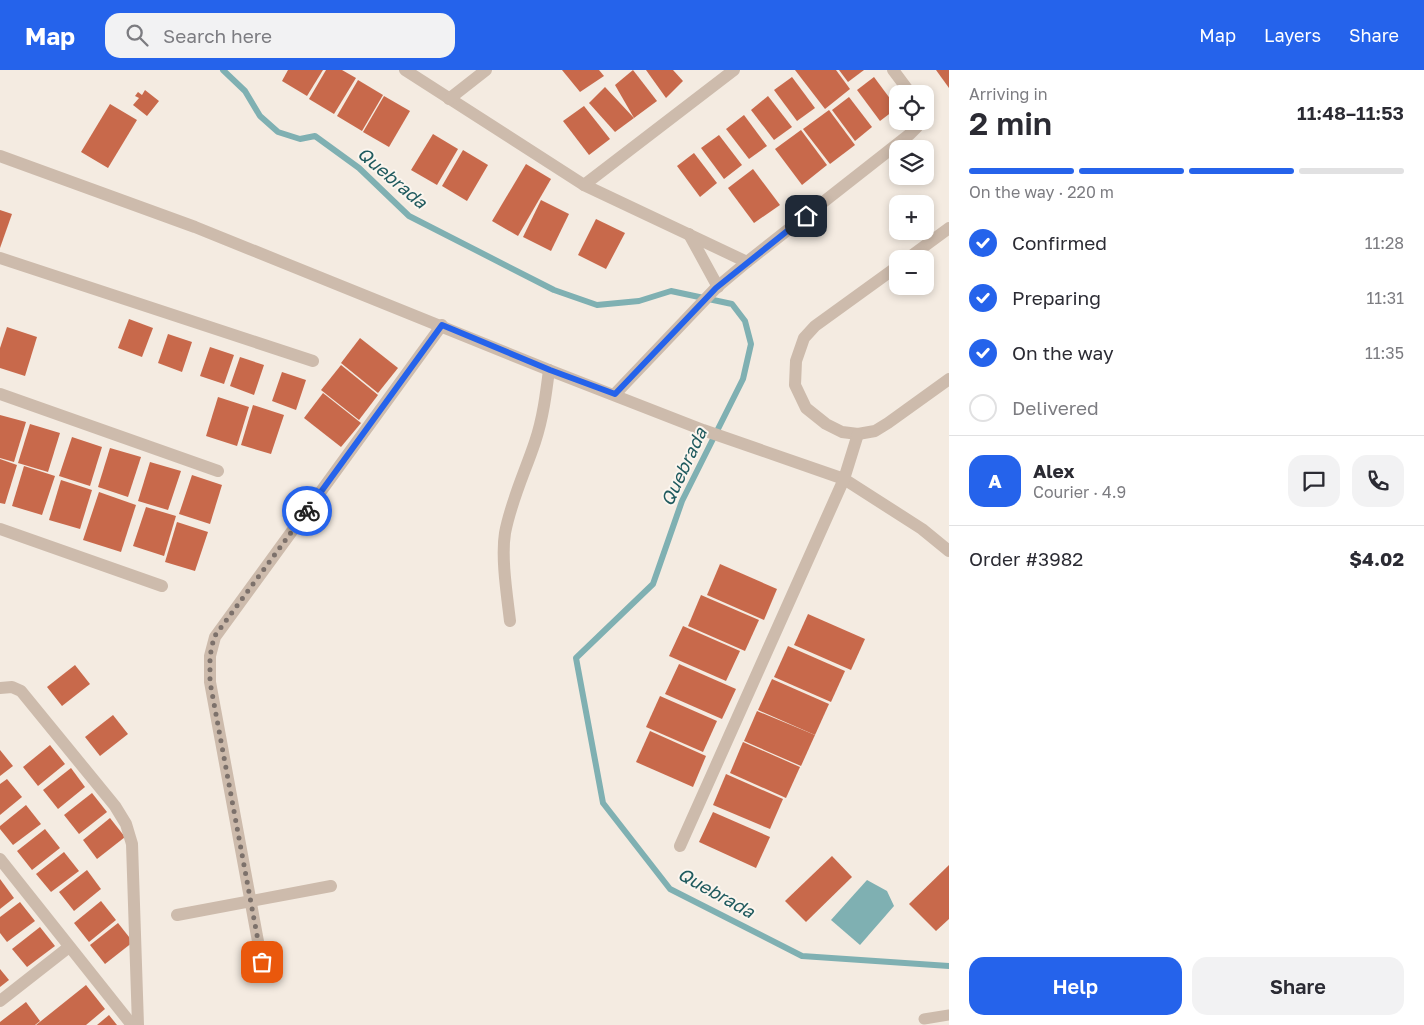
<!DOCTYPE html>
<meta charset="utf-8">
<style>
:root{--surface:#fff;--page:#f2f2f3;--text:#2b2b33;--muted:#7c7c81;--line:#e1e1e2;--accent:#2563eb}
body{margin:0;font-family:"Golos Text",sans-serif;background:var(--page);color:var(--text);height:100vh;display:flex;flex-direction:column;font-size:19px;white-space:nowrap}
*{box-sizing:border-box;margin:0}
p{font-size:16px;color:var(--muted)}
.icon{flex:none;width:28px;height:28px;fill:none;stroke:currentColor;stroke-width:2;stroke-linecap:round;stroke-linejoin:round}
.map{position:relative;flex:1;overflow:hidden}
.panel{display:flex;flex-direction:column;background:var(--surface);width:475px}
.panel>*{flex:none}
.controls{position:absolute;left:889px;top:15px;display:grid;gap:10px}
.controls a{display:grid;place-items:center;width:45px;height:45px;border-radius:10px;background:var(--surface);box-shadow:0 2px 8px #0003;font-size:25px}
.pin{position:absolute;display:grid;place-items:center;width:42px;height:42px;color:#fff;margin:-21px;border-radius:10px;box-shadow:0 2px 8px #0006}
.courier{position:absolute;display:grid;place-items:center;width:50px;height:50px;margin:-25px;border:4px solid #2563eb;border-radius:50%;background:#fff;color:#222;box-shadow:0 1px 6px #0007}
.head em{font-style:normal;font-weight:600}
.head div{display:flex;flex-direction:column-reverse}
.head{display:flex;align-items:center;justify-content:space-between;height:85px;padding:0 20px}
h1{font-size:32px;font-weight:600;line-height:38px}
.bar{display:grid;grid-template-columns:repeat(4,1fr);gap:8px 5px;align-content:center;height:60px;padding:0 20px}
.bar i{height:6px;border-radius:4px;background:var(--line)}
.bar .current{background:var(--accent)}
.bar p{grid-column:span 4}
.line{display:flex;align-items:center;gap:12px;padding:0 20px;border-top:1px solid var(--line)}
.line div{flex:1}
.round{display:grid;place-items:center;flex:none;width:52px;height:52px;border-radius:15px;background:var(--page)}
ol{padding:0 20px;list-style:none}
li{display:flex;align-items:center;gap:15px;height:55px}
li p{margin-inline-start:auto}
li .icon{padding:5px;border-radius:50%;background:var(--accent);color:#fff;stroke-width:4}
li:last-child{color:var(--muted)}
li i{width:28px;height:28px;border:2px solid var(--line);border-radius:50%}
.action{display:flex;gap:10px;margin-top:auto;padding:10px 20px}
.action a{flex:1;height:58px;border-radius:15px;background:var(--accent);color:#fff;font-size:20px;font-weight:600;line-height:58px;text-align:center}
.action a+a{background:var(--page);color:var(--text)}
header{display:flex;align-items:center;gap:30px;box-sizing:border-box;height:70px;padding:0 25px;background:var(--accent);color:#fff}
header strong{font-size:24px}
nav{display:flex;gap:28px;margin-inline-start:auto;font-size:18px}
.search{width:350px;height:45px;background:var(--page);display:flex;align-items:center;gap:12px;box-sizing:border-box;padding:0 18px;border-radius:15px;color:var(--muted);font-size:19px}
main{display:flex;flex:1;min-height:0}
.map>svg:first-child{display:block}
</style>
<header>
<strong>Map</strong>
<div class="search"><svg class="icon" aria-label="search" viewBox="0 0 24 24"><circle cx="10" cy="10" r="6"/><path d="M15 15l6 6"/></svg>Search here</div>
<nav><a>Map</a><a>Layers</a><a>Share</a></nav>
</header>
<main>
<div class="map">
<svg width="949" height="955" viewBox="0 0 949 955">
<rect width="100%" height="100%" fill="#f4ebe1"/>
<!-- water -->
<path fill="#7fb0b2" d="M867,810L887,821L894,836L860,875L831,850Z"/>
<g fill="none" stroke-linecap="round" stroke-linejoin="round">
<!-- stream -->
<path stroke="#7fb0b2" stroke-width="6" d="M223,0L245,21L260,46L278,62L300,69L315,66L359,98L409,146L554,220L597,235L639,231L671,221L732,234L745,251L751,274L743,309L682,431L653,514L576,588L603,733L670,819L802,886L949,896"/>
</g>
<!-- building -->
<g fill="#c8694b">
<path d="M288,0H323L307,26L282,11Z"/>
<path d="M326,0H342L356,8L334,44L309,29Z"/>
<path d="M562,0H599L604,6L580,22Z"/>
<path d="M633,0L657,31L634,48L615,15Z"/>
<path d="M646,0H673L683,11L666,28Z"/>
<path d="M795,0H836L850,19L825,39Z"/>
<path d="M839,0H864L848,12Z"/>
<path d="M936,0H949V18Z"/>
<path d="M792,7L815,38L797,51L774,20Z"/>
<path d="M874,7L897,38L880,51L857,20Z"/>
<path d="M358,10L383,25L362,61L337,46Z"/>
<path d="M605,17L634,48L615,62L589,33Z"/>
<path d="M145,20L159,31L147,46L133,35L139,28L135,26L138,22L142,25Z"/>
<path d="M384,26L410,41L389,77L363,62Z"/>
<path d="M768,26L792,57L774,70L751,40Z"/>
<path d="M849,27L872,57L855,71L832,40Z"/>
<path d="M110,34L137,50L108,98L81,82Z"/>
<path d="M584,36L610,69L589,85L563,51Z"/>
<path d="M829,40L855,75L830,94L803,59Z"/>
<path d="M744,45L767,76L749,89L726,59Z"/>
<path d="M801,60L827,95L802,115L775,79Z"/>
<path d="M433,64L458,79L437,115L411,100Z"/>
<path d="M719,65L742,95L724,109L701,78Z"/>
<path d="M463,80L488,95L467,131L442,116Z"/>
<path d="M694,83L717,113L700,127L677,96Z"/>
<path d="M526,94L551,109L518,166L492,151Z"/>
<path d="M753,99L780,135L754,153L728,118Z"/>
<path d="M541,130L569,144L551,181L523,167Z"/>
<path d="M0,140L12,144L0,178Z"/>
<path d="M596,149L625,163L606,199L578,185Z"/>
<path d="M129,249L153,258L142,287L118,278Z"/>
<path d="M7,257L37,267L25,306L0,298V278Z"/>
<path d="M168,264L192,272L182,302L158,293Z"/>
<path d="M360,268L398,298L378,323L341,293Z"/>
<path d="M210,277L234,285L224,314L200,306Z"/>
<path d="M240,287L264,295L254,325L230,316Z"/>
<path d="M341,295L378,325L359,350L321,320Z"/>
<path d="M282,302L306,310L296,340L272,331Z"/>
<path d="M323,323L361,353L341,377L304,348Z"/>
<path d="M218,327L249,337L237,376L206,366Z"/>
<path d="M253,335L284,345L271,384L241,375Z"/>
<path d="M0,345L26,352L14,392L0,388Z"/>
<path d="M30,354L60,363L48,402L18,393Z"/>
<path d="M72,367L102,377L90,416L59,406Z"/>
<path d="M110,378L141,387L128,427L98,417Z"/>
<path d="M0,389L17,395L5,434L0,433Z"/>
<path d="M150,392L181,401L168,440L138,431Z"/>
<path d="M24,396L55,406L42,445L12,436Z"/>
<path d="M192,405L222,415L210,454L179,444Z"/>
<path d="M61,410L92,420L80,459L49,450Z"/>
<path d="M99,422L136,435L121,482L83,470Z"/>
<path d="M146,437L176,446L164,486L133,476Z"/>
<path d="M177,452L208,462L195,501L165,492Z"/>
<path d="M720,494L777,519L764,550L707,525Z"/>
<path d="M701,525L759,550L745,581L688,556Z"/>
<path d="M808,544L865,569L851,600L794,575Z"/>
<path d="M683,556L740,581L726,611L669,586Z"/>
<path d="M788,576L845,601L831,632L774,607Z"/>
<path d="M679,594L736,619L722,649L665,624Z"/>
<path d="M75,595L90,614L62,636L47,617Z"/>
<path d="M772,609L829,634L815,665L758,640Z"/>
<path d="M660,626L717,651L703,682L646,657Z"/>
<path d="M757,641L815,665L801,696L744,671Z"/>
<path d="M113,645L128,664L100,686L85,667Z"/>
<path d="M650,661L706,686L693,717L636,692Z"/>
<path d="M743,672L800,697L786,728L730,703Z"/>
<path d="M50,675L65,694L38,716L23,697Z"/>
<path d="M0,680L13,696L0,706Z"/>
<path d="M71,698L85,717L58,739L43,720Z"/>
<path d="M726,704L783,729L770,759L713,735Z"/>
<path d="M7,709L22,727L0,745V714Z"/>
<path d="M92,723L107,742L79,764L64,745Z"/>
<path d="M26,735L41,754L13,775L0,759V756Z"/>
<path d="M713,742L770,767L756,798L699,772Z"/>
<path d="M110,748L125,767L97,789L83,770Z"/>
<path d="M45,759L60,778L32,800L17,781Z"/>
<path d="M64,782L79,801L51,822L36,804Z"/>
<path d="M832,786L852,807L806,852L785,831Z"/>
<path d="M949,795V849L936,861L909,834Z"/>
<path d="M87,800L101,819L74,841L59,822Z"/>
<path d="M0,809L14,828L0,839Z"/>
<path d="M101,831L116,850L89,872L74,853Z"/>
<path d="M20,832L35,851L7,872L0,863V847Z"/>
<path d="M118,853L133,872L105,894L90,875Z"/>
<path d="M40,857L55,876L27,897L12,879Z"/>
<path d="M0,899L9,910L0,917Z"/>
<path d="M86,915L105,939L86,955H36Z"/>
<path d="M26,932L40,951L35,955H0V952Z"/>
<path d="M109,945L117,955H97Z"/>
</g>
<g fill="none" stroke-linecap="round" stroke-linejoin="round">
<!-- lane -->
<path stroke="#cdbbac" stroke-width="11" d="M924,949L949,945"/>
<!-- street -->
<g stroke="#cdbbac" stroke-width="12">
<path d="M405,0L584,115L747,192"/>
<path d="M893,0L911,24"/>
<path d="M449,29L486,0"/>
<path d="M0,86L195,157L549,300L703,360L844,409L922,459L949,481"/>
<path d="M584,115L734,0"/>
<path d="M689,164L718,217"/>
<path d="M0,188L313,291"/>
<path d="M907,189L949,158"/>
<path d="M898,196L815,256L804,268L796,291L795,315L806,338L826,354L842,362L858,364L875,361L888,353L949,309"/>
<path d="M0,324L218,401"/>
<path d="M615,324L716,218L747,192L910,64L917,57L920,51"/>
<path d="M0,459L162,516"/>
<path d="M510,551C507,525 501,488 505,463C511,431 525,402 535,372C543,348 546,324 549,300"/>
<path d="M0,618L12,617L21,621L115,736L126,754L132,774L138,955"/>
<path d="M680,776L844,409L858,364"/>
<path d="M0,789L132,955"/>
<path d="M177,845L331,816"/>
<path d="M262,893L210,612V586L215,567L442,255"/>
<path d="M0,931L69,877"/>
</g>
</g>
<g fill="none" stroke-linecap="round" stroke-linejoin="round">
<!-- done -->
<path stroke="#7c716b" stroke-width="5" stroke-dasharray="0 9" d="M262,892L210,612V586L214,567L307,441"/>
<!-- route -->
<path stroke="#2563eb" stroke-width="6" d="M307,441L442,255L550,300L615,324L716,218L806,146"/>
</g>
<g text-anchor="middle" stroke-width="4" stroke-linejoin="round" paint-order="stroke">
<!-- water labels -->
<g font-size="18" font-style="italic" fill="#1f5a5e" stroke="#fbf5ee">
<text transform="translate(392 108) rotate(40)" y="6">Quebrada</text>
<text transform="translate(684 397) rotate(-65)" y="6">Quebrada</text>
<text transform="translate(716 823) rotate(29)" y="6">Quebrada</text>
</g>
</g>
</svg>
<div class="controls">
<a><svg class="icon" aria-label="locate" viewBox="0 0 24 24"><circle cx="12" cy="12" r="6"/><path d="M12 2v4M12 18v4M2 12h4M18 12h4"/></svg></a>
<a><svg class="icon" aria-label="layers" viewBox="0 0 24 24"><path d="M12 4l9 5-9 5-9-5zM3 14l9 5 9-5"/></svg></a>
<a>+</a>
<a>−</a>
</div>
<div class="pin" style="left:262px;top:892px;background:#ea580c"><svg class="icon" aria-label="bag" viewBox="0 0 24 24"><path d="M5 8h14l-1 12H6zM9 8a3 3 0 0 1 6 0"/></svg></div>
<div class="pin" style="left:806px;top:146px;background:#1f2937"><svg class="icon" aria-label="home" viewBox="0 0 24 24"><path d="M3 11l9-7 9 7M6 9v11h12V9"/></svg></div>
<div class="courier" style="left:307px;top:441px"><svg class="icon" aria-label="bike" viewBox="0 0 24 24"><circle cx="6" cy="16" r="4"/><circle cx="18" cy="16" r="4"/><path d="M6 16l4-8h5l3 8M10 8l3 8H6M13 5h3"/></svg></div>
</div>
<section class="panel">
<div class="head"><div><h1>2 min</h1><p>Arriving in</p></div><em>11:48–11:53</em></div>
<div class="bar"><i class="current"></i><i class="current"></i><i class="current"></i><i></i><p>On the way · 220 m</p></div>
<ol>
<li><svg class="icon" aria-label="check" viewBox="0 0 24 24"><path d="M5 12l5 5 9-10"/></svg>Confirmed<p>11:28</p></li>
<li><svg class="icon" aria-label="check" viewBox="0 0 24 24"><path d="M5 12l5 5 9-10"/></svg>Preparing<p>11:31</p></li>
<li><svg class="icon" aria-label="check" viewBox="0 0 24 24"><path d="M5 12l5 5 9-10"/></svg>On the way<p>11:35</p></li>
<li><i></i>Delivered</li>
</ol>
<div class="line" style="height:90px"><b class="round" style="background:var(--accent);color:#fff">A</b><div><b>Alex</b><p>Courier · 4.9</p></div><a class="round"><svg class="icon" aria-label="chat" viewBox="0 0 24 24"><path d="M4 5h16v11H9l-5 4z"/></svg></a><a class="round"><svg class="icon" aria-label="phone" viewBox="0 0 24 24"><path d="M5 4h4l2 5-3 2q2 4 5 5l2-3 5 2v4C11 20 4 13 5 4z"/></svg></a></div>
<div class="line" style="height:65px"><div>Order #3982</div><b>$4.02</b></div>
<div class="action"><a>Help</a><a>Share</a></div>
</section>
</main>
